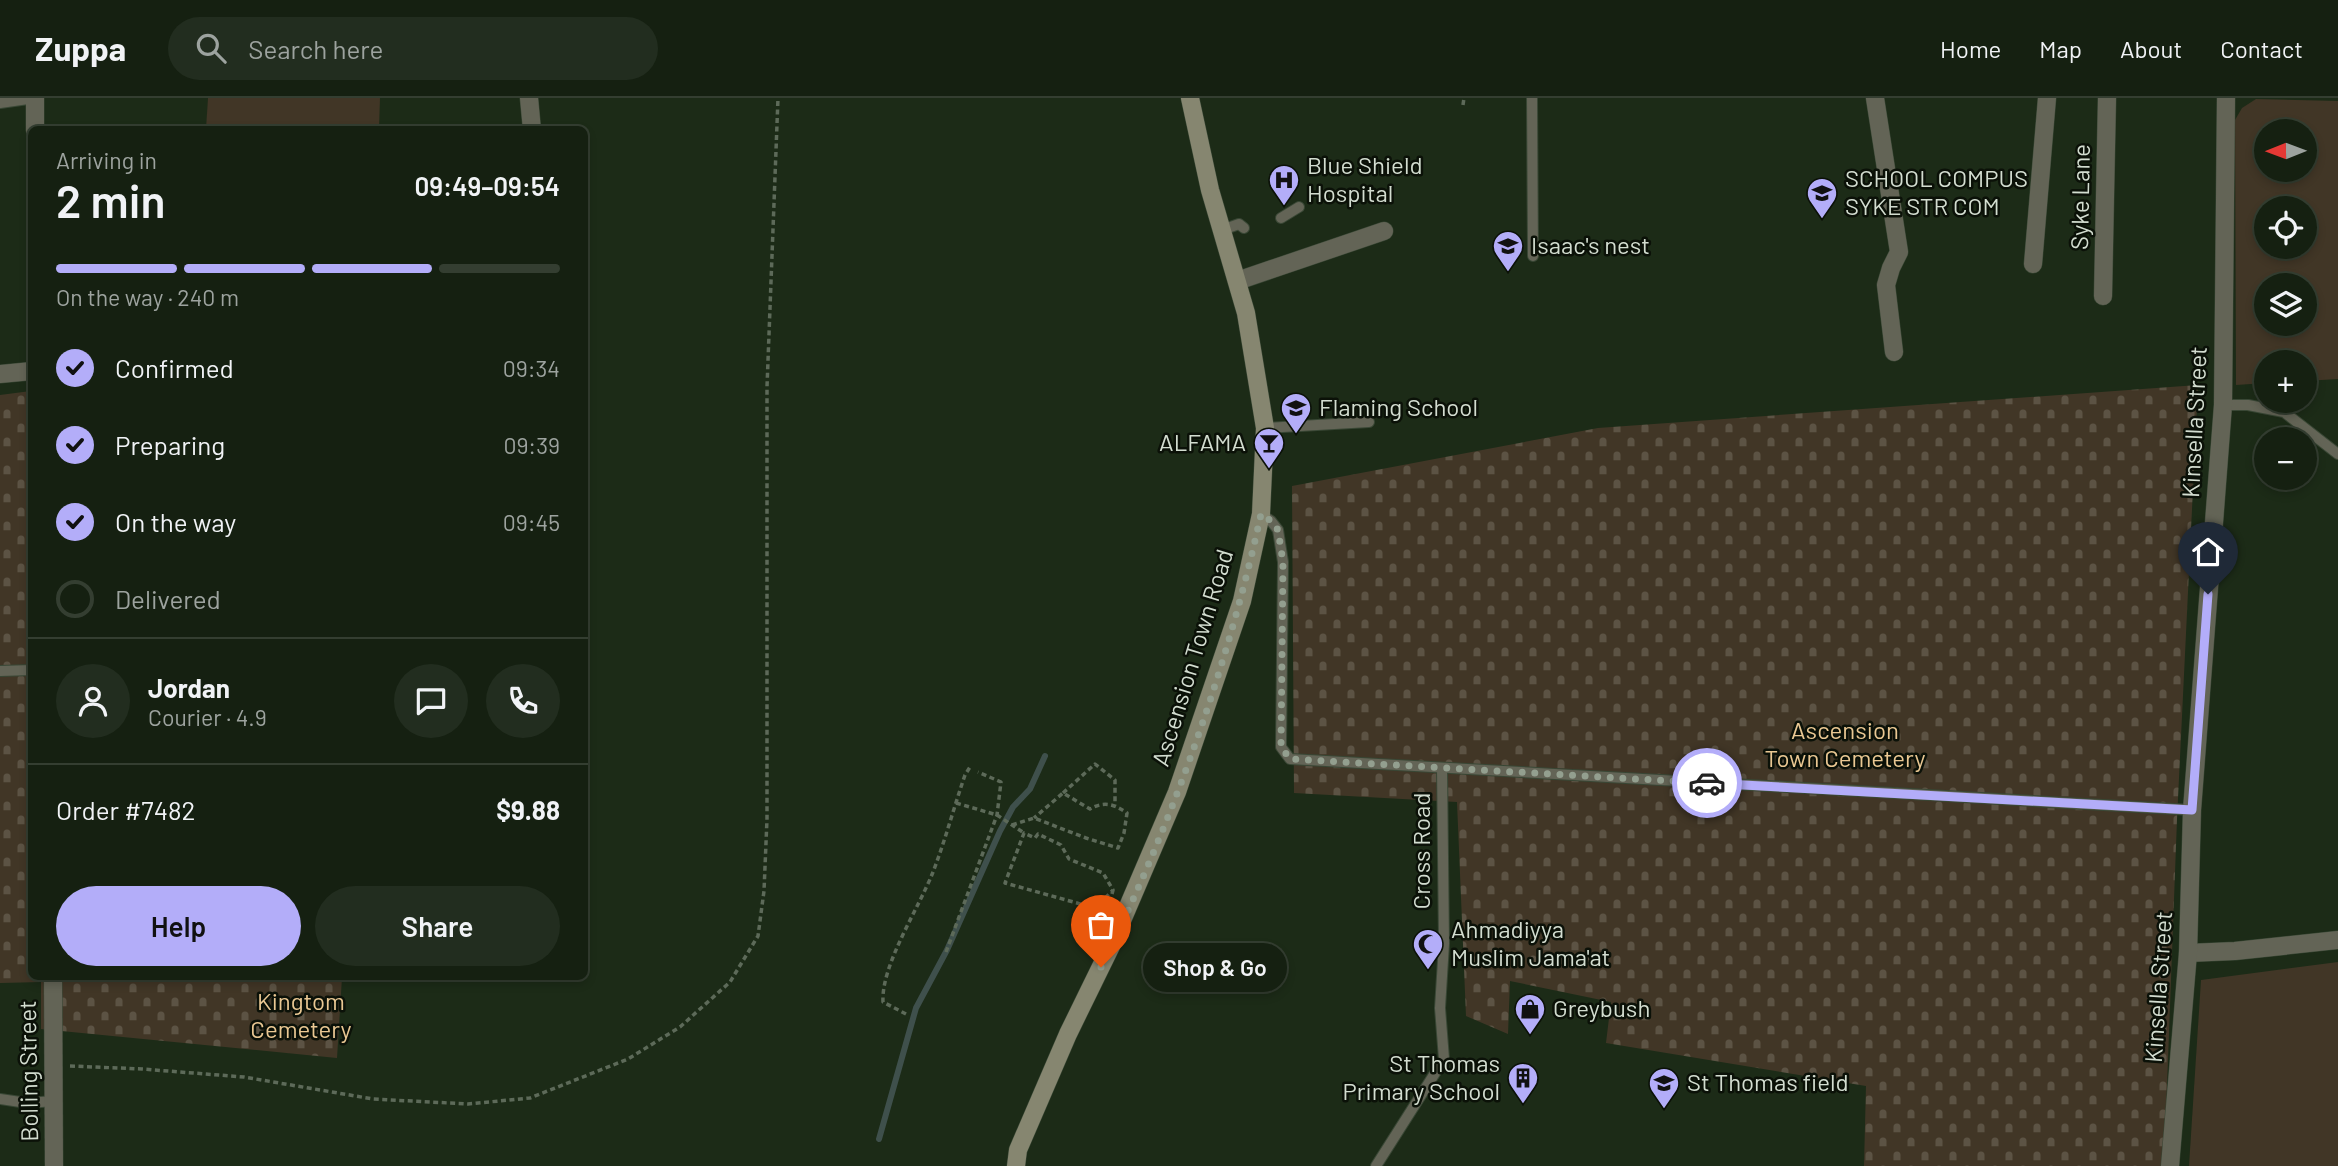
<!DOCTYPE html>
<meta charset="utf-8">
<style>
:root{--surface:#152011;--page:#222d1f;--text:#f1f3f6;--muted:#9da39f;--line:#343e31;--accent:#b3adf9}
body{margin:0;font-family:Barlow,sans-serif;background:var(--page);color:var(--text);height:100vh;display:flex;flex-direction:column;font-size:26px;white-space:nowrap}
*{box-sizing:border-box;margin:0}
p{font-size:23px;color:var(--muted)}
.icon{flex:none;width:38px;height:38px;fill:none;stroke:currentColor;stroke-width:2;stroke-linecap:round;stroke-linejoin:round}
.map{position:relative;flex:1;overflow:hidden}
.details{position:absolute;left:28px;top:28px;width:560px;height:854px;display:flex;flex-direction:column;background:var(--surface);border-radius:10px;box-shadow:0 4px 10px #0003,0 0 0 2px var(--line)}
.details>*{flex:none}
.needle{width:46px;rotate:269deg}
.tools{position:absolute;left:2254px;top:21px;display:grid;gap:14px}
.tools a{display:grid;place-items:center;width:63px;height:63px;border-radius:50%;background:var(--surface);box-shadow:0 4px 10px #0003,0 0 0 2px var(--line);font-size:35px}
.pin{position:absolute;display:grid;place-items:center;width:60px;height:60px;color:#fff;margin:-72px -30px;border-radius:50% 50% 50% 0;rotate:-45deg;box-shadow:0 0 7px #0007}
.pin .icon{rotate:45deg}
.courier{position:absolute;display:grid;place-items:center;width:70px;height:70px;margin:-35px;border:5px solid #b3adf9;border-radius:50%;background:#fff;color:#222;box-shadow:0 2px 9px #0007}
.bubble{position:absolute;height:49px;border-radius:24px;background:var(--surface);box-shadow:0 4px 10px #0003,0 0 0 2px var(--line);font-size:23px;font-weight:600;line-height:49px;text-align:center}
.summary em{font-style:normal;font-weight:600}
.summary div{display:flex;flex-direction:column-reverse}
.summary{display:flex;align-items:center;justify-content:space-between;height:119px;padding:0 28px}
h1{font-size:46px;font-weight:600;line-height:52px}
.bar{display:grid;grid-template-columns:repeat(4,1fr);gap:10px 7px;align-content:center;height:84px;padding:0 28px}
.bar i{height:9px;border-radius:5px;background:var(--line)}
.bar .on{background:var(--accent)}
.bar p{grid-column:span 4}
.line{display:flex;align-items:center;gap:18px;padding:0 28px;border-top:2px solid var(--line)}
.line div{flex:1}
.round{display:grid;place-items:center;flex:none;width:74px;height:74px;border-radius:37px;background:var(--page)}
ol{padding:0 28px;list-style:none}
li{display:flex;align-items:center;gap:21px;height:77px}
li p{margin-inline-start:auto}
li .icon{padding:7px;border-radius:50%;background:var(--accent);color:#111;stroke-width:4}
li:last-child{color:var(--muted)}
li i{width:38px;height:38px;border:4px solid var(--line);border-radius:50%}
.primary-button{display:flex;gap:14px;margin-top:auto;padding:14px 28px}
.primary-button a{flex:1;height:80px;border-radius:42px;background:var(--accent);color:#111;font-size:28px;font-weight:600;line-height:80px;text-align:center}
.primary-button a+a{background:var(--page);color:var(--text)}
header{display:flex;align-items:center;gap:42px;box-sizing:border-box;height:98px;padding:0 35px;background:var(--surface);border-bottom:2px solid var(--line)}
header strong{font-size:33px}
nav{display:flex;gap:38px;margin-inline-start:auto;font-size:24px}
.search{width:490px;height:63px;background:var(--page);display:flex;align-items:center;gap:18px;box-sizing:border-box;padding:0 24px;border-radius:38px;color:var(--muted);font-size:26px}
.map>svg:first-child{display:block}
</style>
<header>
<strong>Zuppa</strong>
<div class="search"><svg class="icon" aria-label="search" viewBox="0 0 24 24"><circle cx="10" cy="10" r="6"/><path d="M15 15l6 6"/></svg>Search here</div>
<nav><a>Home</a><a>Map</a><a>About</a><a>Contact</a></nav>
</header>
<div class="map">
<svg width="2338" height="1068" viewBox="0 0 2338 1068">
<defs>
<pattern id="cemetery-stones" width="16" height="16" patternUnits="userSpaceOnUse" patternTransform="scale(1.75)"><rect width="16" height="16" fill="#413626"/><path d="M2 7V4a2 2 0 0 1 4 0v3zM10 15v-3a2 2 0 0 1 4 0v3z" fill="#5c5344"/></pattern>
</defs>
<rect width="100%" height="100%" fill="#1c2b17"/>
<!-- green -->
<g fill="#413626" fill-rule="evenodd">
<path d="M208,0H380L379,31H206Z"/>
<path d="M2256,1L2338,3V281L2305,283V264H2266V285L2236,287L2235,22L2242,10ZM2266,33H2305V72H2266ZM2266,110H2305V149H2266ZM2266,187H2305V226H2266Z"/>
<path d="M2338,864V1068H2189L2201,882Z"/>
</g>
<!-- cemetery -->
<g fill="url(#cemetery-stones)">
<path d="M2198,287L2177,721L2164,1068H1864L1866,988L1606,945L1611,904L1510,883L1508,936L1466,918L1457,704L1294,695L1292,388L1598,330Z"/>
<path d="M31,293L32,878L342,879L337,960L41,931V884L0,885V297Z"/>
</g>
<g fill="none" stroke-linecap="round" stroke-linejoin="round">
<!-- stream -->
<path stroke="#3f504c" stroke-width="6" d="M879,1041L916,910L947,852L1000,733L1013,709L1030,691L1045,658"/>
<!-- lane casing -->
<g stroke="#394735" stroke-width="12">
<g id="lane">
<path d="M1532,0L1533,158"/>
<path d="M0,5L35,0"/>
<path d="M1281,120L1299,109"/>
<path d="M1222,132L1239,126L1244,130"/>
<path d="M2223,307H2248L2284,314L2338,356"/>
<path d="M1265,330L1369,324"/>
<path d="M1261,416L1271,423L1278,432L1283,464L1281,649L1290,661L2192,712"/>
<path d="M0,573L32,572"/>
<path d="M0,1001L27,1005L55,1003"/>
<path d="M1376,1068L1444,961L1440,910L1444,846L1442,670"/>
</g>
</g>
<!-- street casing -->
<g stroke="#394735" stroke-width="19">
<g id="street">
<path d="M35,0V32"/>
<path d="M529,0L532,32"/>
<path d="M1875,0L1899,154L1891,170L1886,187L1894,254"/>
<path d="M2033,166L2047,0"/>
<path d="M1237,183L1384,133"/>
<path d="M2103,198L2107,0"/>
<path d="M0,276L32,273"/>
<path d="M2188,855L2235,853L2338,842"/>
<path d="M53,878L54,1068"/>
<path d="M2170,1068L2188,855L2192,712L2223,307L2226,0"/>
</g>
</g>
<!-- secondary casing -->
<g stroke="#394735" stroke-width="19">
<path id="secondary" d="M1016,1068L1018,1052L1068,936L1112,846L1177,694L1242,503L1261,416L1265,330L1246,215L1210,92L1190,0"/>
</g>
<!-- path -->
<g stroke="#5d6a59" stroke-width="3.5" stroke-dasharray="5 3.5" stroke-linecap="butt">
<path d="M1463,7L1464,0"/>
<path d="M1063,695L1095,666L1115,682V707"/>
<path d="M956,705L997,717L1024,735"/>
<path d="M1012,727L1034,720L1086,740L1118,750L1124,735L1127,715C1114,706 1104,703 1090,711L1063,695L1034,720"/>
<path d="M1112,796L1113,792L1103,775L1069,761L1061,747L1038,736L1035,740L1024,735L1005,785L1095,810L1113,792"/>
<path d="M946,854L997,717L1001,684L978,674"/>
<path d="M906,916L883,904C881,867 919,810 933,774C945,743 954,709 965,677L970,669"/>
<path d="M70,968L142,971L244,979L373,1001L468,1006L530,1000L628,961L680,929L730,884L758,838L764,793L767,721V289L778,0"/>
</g>
<!-- lane -->
<use href="#lane" stroke="#636456" stroke-width="10"/>
<!-- street -->
<use href="#street" stroke="#636456" stroke-width="18"/>
<!-- secondary -->
<use href="#secondary" stroke="#868670" stroke-width="18"/>
</g>
<g fill="none" stroke-linecap="round" stroke-linejoin="round">
<!-- done -->
<path stroke="#939f8f" stroke-width="7" stroke-dasharray="0 12.6" d="M1101,869C1171,729 1228,568 1261,416L1271,423L1278,432L1283,464L1281,649L1290,661L1707,685"/>
<!-- route -->
<path stroke="#b3adf9" stroke-width="9" d="M1707,685L2192,712L2208,496"/>
</g>
<!-- icons -->
<defs>
<g id="hospital-pin" transform="scale(1.575)"><path d="M0 17L-7.5 6A9.5 9.5 0 1 1 7.5 6Z" fill="#b3adf9" stroke="#0b1108"/><path d="M-5-5h3v3.5h4V-5h3V5h-3V1.5h-4V5h-3Z" fill="#111"/></g>
<g id="school-pin" transform="scale(1.575)"><path d="M0 17L-7.5 6A9.5 9.5 0 1 1 7.5 6Z" fill="#b3adf9" stroke="#0b1108"/><path d="M0-5L7-2L0 1L-7-2ZM-4 1L0 2.5L4 1V4Q0 6-4 4Z" fill="#111"/></g>
<g id="bar-pin" transform="scale(1.575)"><path d="M0 17L-7.5 6A9.5 9.5 0 1 1 7.5 6Z" fill="#b3adf9" stroke="#0b1108"/><path d="M-6-5H6L.8 .8V4.5H3.5V6h-7V4.5H-.8V.8Z" fill="#111"/></g>
<g id="mosque-pin" transform="scale(1.575)"><path d="M0 17L-7.5 6A9.5 9.5 0 1 1 7.5 6Z" fill="#b3adf9" stroke="#0b1108"/><path d="M3.5-4.9A6 6 0 1 0 3.5 4.9A5 5 0 1 1 3.5-4.9Z" fill="#111"/></g>
<g id="shop-pin" transform="scale(1.575)"><path d="M0 17L-7.5 6A9.5 9.5 0 1 1 7.5 6Z" fill="#b3adf9" stroke="#0b1108"/><path d="M-5-2.5h2.3a2.7 3.5 0 0 1 5.4 0H5L5.5 6h-11ZM-1.5-2.5h3a1.5 2.3 0 0 0-3 0Z" fill="#111"/></g>
<g id="building-pin" transform="scale(1.575)"><path d="M0 17L-7.5 6A9.5 9.5 0 1 1 7.5 6Z" fill="#b3adf9" stroke="#0b1108"/><path d="M-4-6H4V6H1V3H-1V6H-4ZM-2.5-4.3h1.7v1.8h-1.7ZM.8-4.3h1.7v1.8H.8ZM-2.5-1h1.7V.8h-1.7ZM.8-1h1.7V.8H.8Z" fill="#111"/></g>
</defs>
<g fill-rule="evenodd">
<use href="#hospital-pin" x="1284" y="82"/>
<use href="#school-pin" x="1822" y="95"/>
<use href="#school-pin" x="1508" y="148"/>
<use href="#school-pin" x="1296" y="310"/>
<use href="#bar-pin" x="1269" y="345"/>
<use href="#mosque-pin" x="1428" y="846"/>
<use href="#shop-pin" x="1530" y="911"/>
<use href="#building-pin" x="1523" y="980"/>
<use href="#school-pin" x="1664" y="985"/>
</g>
<g text-anchor="middle" stroke-width="5" stroke-linejoin="round" paint-order="stroke">
<!-- poi labels -->
<g font-size="24" fill="#d3ddd0" stroke="#0b1108" text-anchor="start">
<text x="1307" y="76">Blue Shield<tspan x="1307" dy="28">Hospital</tspan></text>
<text x="1845" y="89">SCHOOL COMPUS<tspan x="1845" dy="28">SYKE STR COM</tspan></text>
<text x="1531" y="156">Isaac's nest</text>
<text x="1319" y="318">Flaming School</text>
<text x="1246" y="353" text-anchor="end">ALFAMA</text>
<text x="1451" y="840">Ahmadiyya<tspan x="1451" dy="28">Muslim Jama'at</tspan></text>
<text x="1553" y="919">Greybush</text>
<text x="1500" y="974" text-anchor="end">St Thomas<tspan x="1500" dy="28">Primary School</tspan></text>
<text x="1687" y="993">St Thomas field</text>
</g>
<!-- street labels -->
<g font-size="24" fill="#d3ddd0" stroke="#0b1108">
<text transform="translate(2081 99) rotate(-89)" y="8">Syke Lane</text>
<text transform="translate(2195 324) rotate(-87)" y="8">Kinsella Street</text>
<text transform="translate(1193 560) rotate(-73)" y="8">Ascension Town Road</text>
<text transform="translate(1422 753) rotate(-90)" y="8">Cross Road</text>
<text transform="translate(2159 889) rotate(-86)" y="8">Kinsella Street</text>
<text transform="translate(29 973) rotate(-91)" y="8">Bolling Street</text>
</g>
<!-- park labels -->
<g font-size="24" fill="#eac893" stroke="#0b1108">
<text x="1845" y="641">Ascension<tspan x="1845" dy="28">Town Cemetery</tspan></text>
<text x="301" y="912">Kingtom<tspan x="301" dy="28">Cemetery</tspan></text>
</g>
</g>
</svg>
<div class="tools">
<a><svg class="needle" viewBox="-14 -14 28 28"><path d="M0-13l5 13h-10z" fill="#e53935"/><path d="M0 13l5-13h-10z" fill="#9da39f"/></svg></a>
<a><svg class="icon" aria-label="locate" viewBox="0 0 24 24"><circle cx="12" cy="12" r="6"/><path d="M12 2v4M12 18v4M2 12h4M18 12h4"/></svg></a>
<a><svg class="icon" aria-label="layers" viewBox="0 0 24 24"><path d="M12 4l9 5-9 5-9-5zM3 14l9 5 9-5"/></svg></a>
<a>+</a>
<a>−</a>
</div>
<div class="pin" style="left:1101px;top:869px;background:#ea580c"><svg class="icon" aria-label="bag" viewBox="0 0 24 24"><path d="M5 8h14l-1 12H6zM9 8a3 3 0 0 1 6 0"/></svg></div>
<div class="pin" style="left:2208px;top:496px;background:#1f2937"><svg class="icon" aria-label="home" viewBox="0 0 24 24"><path d="M3 11l9-7 9 7M6 9v11h12V9"/></svg></div>
<div class="courier" style="left:1707px;top:685px"><svg class="icon" aria-label="car" viewBox="0 0 24 24"><path d="M5 17H2v-5l4-1 3-4h7l3 4 3 1v5h-3M9 17h6M6 11h13"/><circle cx="7" cy="17" r="2"/><circle cx="17" cy="17" r="2"/></svg></div>
<div class="bubble" style="left:1143px;top:845px;width:144px">Shop &amp; Go</div>
<section class="details">
<div class="summary"><div><h1>2 min</h1><p>Arriving in</p></div><em>09:49–09:54</em></div>
<div class="bar"><i class="on"></i><i class="on"></i><i class="on"></i><i></i><p>On the way · 240 m</p></div>
<ol>
<li><svg class="icon" aria-label="check" viewBox="0 0 24 24"><path d="M5 12l5 5 9-10"/></svg>Confirmed<p>09:34</p></li>
<li><svg class="icon" aria-label="check" viewBox="0 0 24 24"><path d="M5 12l5 5 9-10"/></svg>Preparing<p>09:39</p></li>
<li><svg class="icon" aria-label="check" viewBox="0 0 24 24"><path d="M5 12l5 5 9-10"/></svg>On the way<p>09:45</p></li>
<li><i></i>Delivered</li>
</ol>
<div class="line" style="height:126px"><a class="round"><svg class="icon" aria-label="person" viewBox="0 0 24 24"><circle cx="12" cy="8" r="4"/><path d="M4 21q1-7 8-7t8 7"/></svg></a><div><b>Jordan</b><p>Courier · 4.9</p></div><a class="round"><svg class="icon" aria-label="chat" viewBox="0 0 24 24"><path d="M4 5h16v11H9l-5 4z"/></svg></a><a class="round"><svg class="icon" aria-label="phone" viewBox="0 0 24 24"><path d="M5 4h4l2 5-3 2q2 4 5 5l2-3 5 2v4C11 20 4 13 5 4z"/></svg></a></div>
<div class="line" style="height:91px"><div>Order #7482</div><b>$9.88</b></div>
<div class="primary-button"><a>Help</a><a>Share</a></div>
</section>
</div>
